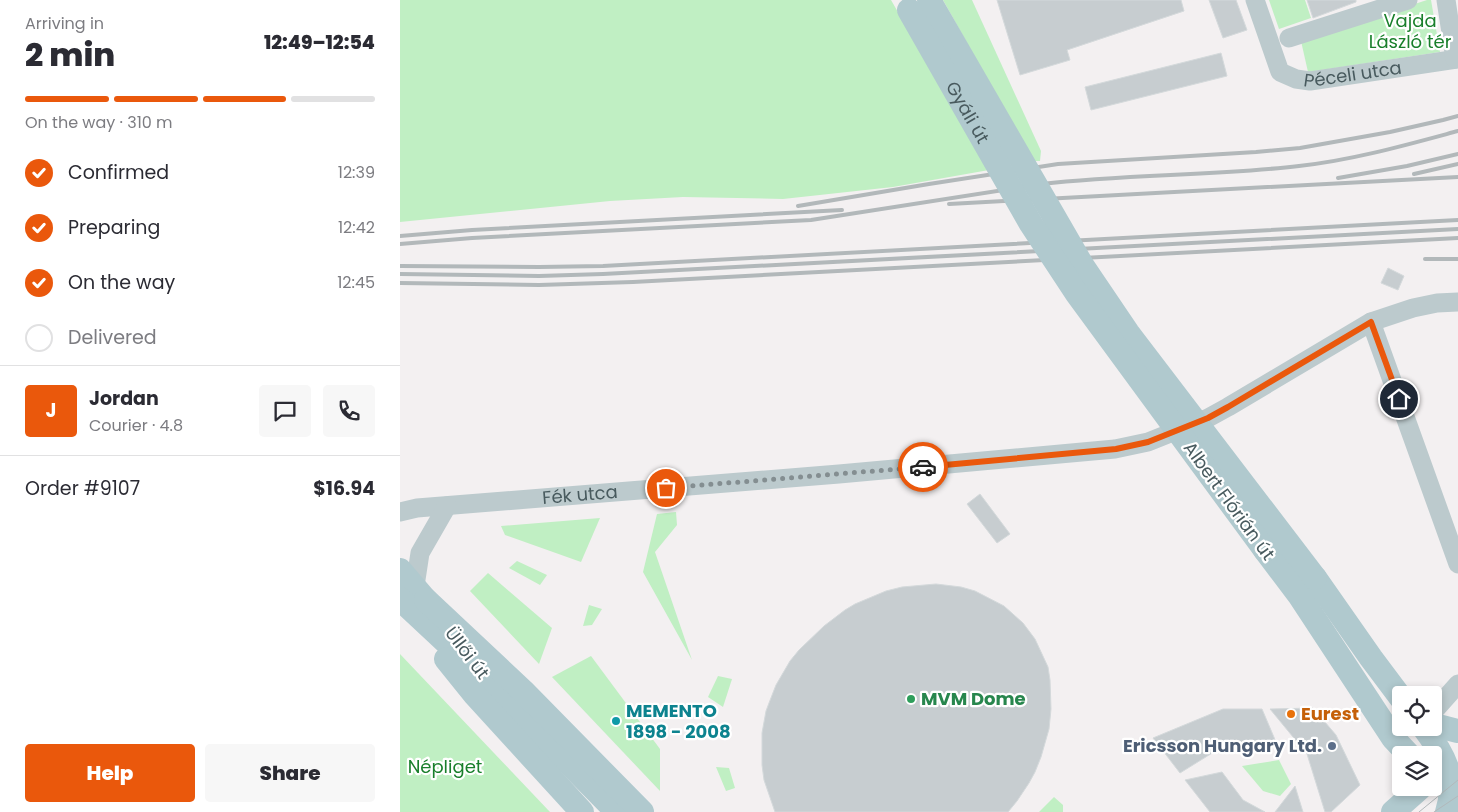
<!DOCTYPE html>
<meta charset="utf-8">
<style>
:root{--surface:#fff;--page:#f7f7f7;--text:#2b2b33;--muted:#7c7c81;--line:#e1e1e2;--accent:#ea580c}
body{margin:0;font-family:Poppins,sans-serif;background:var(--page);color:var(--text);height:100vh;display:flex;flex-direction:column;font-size:19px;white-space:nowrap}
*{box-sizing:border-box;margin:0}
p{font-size:16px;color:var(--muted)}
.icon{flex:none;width:28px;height:28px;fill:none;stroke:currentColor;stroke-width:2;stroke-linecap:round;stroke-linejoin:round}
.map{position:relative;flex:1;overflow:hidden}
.sheet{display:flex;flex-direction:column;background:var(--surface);width:400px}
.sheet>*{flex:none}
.controls{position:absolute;left:992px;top:686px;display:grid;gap:10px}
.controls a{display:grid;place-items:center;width:50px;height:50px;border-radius:5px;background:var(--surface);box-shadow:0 2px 8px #0003;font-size:25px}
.pin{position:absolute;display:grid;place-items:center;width:42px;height:42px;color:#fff;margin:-21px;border:2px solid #fff;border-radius:50%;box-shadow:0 1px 5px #0007}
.courier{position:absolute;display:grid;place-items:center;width:50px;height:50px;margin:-25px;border:4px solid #ea580c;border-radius:50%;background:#fff;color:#222;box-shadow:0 1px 6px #0007}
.overview em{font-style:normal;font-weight:800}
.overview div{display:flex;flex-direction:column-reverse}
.overview{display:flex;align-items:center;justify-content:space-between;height:85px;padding:0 25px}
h1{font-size:32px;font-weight:800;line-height:38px}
.bar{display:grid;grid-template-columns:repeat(4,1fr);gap:8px 5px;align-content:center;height:60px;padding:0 25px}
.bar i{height:6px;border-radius:4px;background:var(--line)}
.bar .current{background:var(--accent)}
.bar p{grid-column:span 4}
.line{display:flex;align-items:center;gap:12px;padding:0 25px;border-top:1px solid var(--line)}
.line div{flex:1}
.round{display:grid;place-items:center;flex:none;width:52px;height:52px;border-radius:5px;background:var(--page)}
ol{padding:0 25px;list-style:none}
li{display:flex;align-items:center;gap:15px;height:55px}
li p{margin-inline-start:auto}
li .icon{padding:5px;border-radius:50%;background:var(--accent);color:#fff;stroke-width:4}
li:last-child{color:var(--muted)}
li i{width:28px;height:28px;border:2px solid var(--line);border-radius:50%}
.primary-button{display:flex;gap:10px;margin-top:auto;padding:10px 25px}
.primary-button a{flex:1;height:58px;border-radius:5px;background:var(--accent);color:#fff;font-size:20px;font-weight:800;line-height:58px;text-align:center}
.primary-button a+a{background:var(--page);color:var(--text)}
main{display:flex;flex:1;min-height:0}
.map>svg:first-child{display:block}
</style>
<main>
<section class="sheet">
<div class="overview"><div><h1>2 min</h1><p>Arriving in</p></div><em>12:49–12:54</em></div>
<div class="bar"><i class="current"></i><i class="current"></i><i class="current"></i><i></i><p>On the way · 310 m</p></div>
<ol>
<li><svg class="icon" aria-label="check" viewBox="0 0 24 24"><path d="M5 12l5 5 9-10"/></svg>Confirmed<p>12:39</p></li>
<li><svg class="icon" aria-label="check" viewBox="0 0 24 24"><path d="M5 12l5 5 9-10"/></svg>Preparing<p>12:42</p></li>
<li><svg class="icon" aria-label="check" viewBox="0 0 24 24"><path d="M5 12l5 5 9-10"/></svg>On the way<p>12:45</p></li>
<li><i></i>Delivered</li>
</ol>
<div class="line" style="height:90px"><b class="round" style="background:var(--accent);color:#fff">J</b><div><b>Jordan</b><p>Courier · 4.8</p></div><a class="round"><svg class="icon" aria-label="chat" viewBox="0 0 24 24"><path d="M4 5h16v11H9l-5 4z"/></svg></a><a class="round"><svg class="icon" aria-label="phone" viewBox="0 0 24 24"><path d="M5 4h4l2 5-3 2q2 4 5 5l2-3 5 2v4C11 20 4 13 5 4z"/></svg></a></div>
<div class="line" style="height:65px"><div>Order #9107</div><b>$16.94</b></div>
<div class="primary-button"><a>Help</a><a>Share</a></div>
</section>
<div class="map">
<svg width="1058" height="812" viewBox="0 0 1058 812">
<rect width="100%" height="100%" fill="#f3f0f1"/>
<!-- green -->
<g fill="#c0efc3">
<path d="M0,0H491L589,170L493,187L383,199L283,197L210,201L0,222Z"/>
<path d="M543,0H572L641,151L640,161H633Z"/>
<path d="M869,0H905L911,18L879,29Z"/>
<path d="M1027,0H1031L1040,52L908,72L901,41Z"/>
<path d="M276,512L277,525L255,552L292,660L243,572L257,514Z"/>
<path d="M200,518L181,562L105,535L101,526Z"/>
<path d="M117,561L147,575L140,585L109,568Z"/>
<path d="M88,573L152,628L139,664L70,591Z"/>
<path d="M189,605L202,609L192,625L183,626Z"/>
<path d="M0,654L150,812H0Z"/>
<path d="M191,656L260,749V791L152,677Z"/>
<path d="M318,676L332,679L323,707L308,697Z"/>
<path d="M879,760L891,784L880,796L863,791L842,766Z"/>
<path d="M316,767L329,768L335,788L326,791Z"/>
<path d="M654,797L663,805V812H639Z"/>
</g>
<!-- building -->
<g fill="#c7cdd0" stroke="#d4d9db">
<path d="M597,0H781L784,11L667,50L670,60L620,75Z"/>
<path d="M809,0H836L847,30L823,38Z"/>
<path d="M907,0H956V2L913,18Z"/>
<path d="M821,53L827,76L691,110L685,87Z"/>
<path d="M988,268L1004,276L998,290L981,283Z"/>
<path d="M580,494L610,534L597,543L567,504Z"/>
<path d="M536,584L561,587L575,591L604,606L623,623L635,639L648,667L650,680L651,709L649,729L641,757L635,772L629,783L617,801L608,812H375L364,780L362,765V733L366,711L369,703L376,685L390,661L399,650L424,626L445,610L455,604L486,591L502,587Z"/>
<path d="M913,708L936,735L960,785L931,812H925L907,754L870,709Z"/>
<path d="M823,709H862L876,742H830L780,773L753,738Z"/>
<path d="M822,772L843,800L865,812H810L785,780Z"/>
<path d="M895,786L903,812H875Z"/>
</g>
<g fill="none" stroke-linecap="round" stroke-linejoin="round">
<!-- minor -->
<g stroke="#bccacd" stroke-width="19">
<path id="s1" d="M855,0L880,72L896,79L910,81L1058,59"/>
<path d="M1046,0L1055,59"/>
<path d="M889,38L1008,0"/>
<path d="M971,322L1058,564"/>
<path id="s2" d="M0,512L17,508L439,474L715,449L748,442L808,418L828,407L971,322L1013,308L1037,303L1058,302"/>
<path d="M15,586L20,553L47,506"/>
<path d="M1034,711L1058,684"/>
</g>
<!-- major -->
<g stroke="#b0c9ce" stroke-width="24">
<path d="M865,550L899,595L993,738L1009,755"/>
<path d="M0,570L36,612"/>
<path d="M915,578L971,658L1001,698"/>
<path d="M0,599L92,685L217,812"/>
<path d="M26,600L123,691L242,812"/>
<path d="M46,659L75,695L182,812"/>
<path d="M1034,725L1058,731"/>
<path d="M1024,728C1043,753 1058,779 1047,812"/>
<path d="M993,812L1020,788"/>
</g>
<!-- tram -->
<g stroke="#b2b8ba" stroke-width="1">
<path d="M1019,812L1058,780"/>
<path d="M1034,812L1058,796"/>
</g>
<!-- rail -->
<g stroke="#b2b8ba" stroke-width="4">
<path d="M1014,174L1058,164"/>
<path d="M938,178L1007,166L1058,154"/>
<path d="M549,204L1058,177"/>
<path d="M398,206L529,184L658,164L856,152L900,148L990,132L1043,120L1058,116"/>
<path d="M0,236L72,230L442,210"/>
<path d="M0,244L72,238L411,220L642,184C727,174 814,176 899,166C953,160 1006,145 1058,131"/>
<path d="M1025,259H1058"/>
<path d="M0,266L139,267L203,266L1058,220"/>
<path d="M0,274L139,276L203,274L1058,229"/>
<path d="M0,283L139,285L233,282L1058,238"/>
</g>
<!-- major-bridge -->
<g stroke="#b0c9ce" stroke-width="24">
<path d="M529,0L682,265L728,333L915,578"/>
<path id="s3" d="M509,10L631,224L677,294L865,550"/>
</g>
</g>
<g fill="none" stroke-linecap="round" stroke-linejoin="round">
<!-- done -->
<path stroke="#848e91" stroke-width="5" stroke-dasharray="0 9" d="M266,488L523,467"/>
<!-- route -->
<path stroke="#ea580c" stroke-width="6" d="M523,467L716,449L748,442L808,418L828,407L971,322L999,399"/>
</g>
<!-- markers -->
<circle fill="#2e9e5b" stroke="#fff" stroke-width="2" cx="511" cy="699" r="5"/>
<circle fill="#e8710a" stroke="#fff" stroke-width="2" cx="891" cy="714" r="5"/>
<circle fill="#0f9aa8" stroke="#fff" stroke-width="2" cx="216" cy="721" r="5"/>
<circle fill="#5c6f8a" stroke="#fff" stroke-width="2" cx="932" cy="746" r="5"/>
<g text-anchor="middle" stroke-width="4.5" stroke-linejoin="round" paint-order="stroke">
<!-- park labels -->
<g font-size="18" fill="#197f2b" stroke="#fff">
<text x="1010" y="27">Vajda<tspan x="1010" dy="21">László tér</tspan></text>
<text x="45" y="773">Népliget</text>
</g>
<!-- street labels -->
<g font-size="18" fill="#485a5e" stroke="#fff">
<text dy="6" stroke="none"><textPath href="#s1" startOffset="151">Péceli utca</textPath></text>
<text dy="6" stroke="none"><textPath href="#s3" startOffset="118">Gyáli út</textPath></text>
<text dy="6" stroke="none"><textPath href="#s2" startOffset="181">Fék utca</textPath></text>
<text transform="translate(829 501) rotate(54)" y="6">Albert Flórián út</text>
<text transform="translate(67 653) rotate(53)" y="6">Üllői út</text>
</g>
<!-- leisure labels -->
<g font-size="18" font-weight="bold" fill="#27864d" stroke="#fff" text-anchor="start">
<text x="521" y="705">MVM Dome</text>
</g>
<!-- culture labels -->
<g font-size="18" font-weight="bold" fill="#0d838f" stroke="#fff" text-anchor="start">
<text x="226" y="717">MEMENTO<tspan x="226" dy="21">1898 - 2008</tspan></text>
</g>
<!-- food labels -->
<g font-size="18" font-weight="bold" fill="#c56008" stroke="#fff" text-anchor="start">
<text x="901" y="720">Eurest</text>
</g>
<!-- service labels -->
<g font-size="18" font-weight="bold" fill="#4e5e75" stroke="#fff" text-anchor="end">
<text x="922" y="752">Ericsson Hungary Ltd.</text>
</g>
</g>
</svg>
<div class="controls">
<a><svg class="icon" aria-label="locate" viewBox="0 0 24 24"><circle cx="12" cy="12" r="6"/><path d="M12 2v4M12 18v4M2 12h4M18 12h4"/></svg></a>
<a><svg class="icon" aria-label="layers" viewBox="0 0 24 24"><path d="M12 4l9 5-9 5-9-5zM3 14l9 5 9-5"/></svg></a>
</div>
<div class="pin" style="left:266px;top:488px;background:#ea580c"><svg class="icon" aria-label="bag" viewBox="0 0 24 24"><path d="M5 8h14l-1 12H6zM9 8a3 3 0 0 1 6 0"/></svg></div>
<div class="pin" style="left:999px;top:399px;background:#1f2937"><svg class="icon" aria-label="home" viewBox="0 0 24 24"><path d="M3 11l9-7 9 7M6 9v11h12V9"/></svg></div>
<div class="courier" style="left:523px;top:467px"><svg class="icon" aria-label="car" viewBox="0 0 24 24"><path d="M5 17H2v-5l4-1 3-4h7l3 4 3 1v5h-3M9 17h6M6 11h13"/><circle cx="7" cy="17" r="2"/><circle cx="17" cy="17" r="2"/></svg></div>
</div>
</main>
